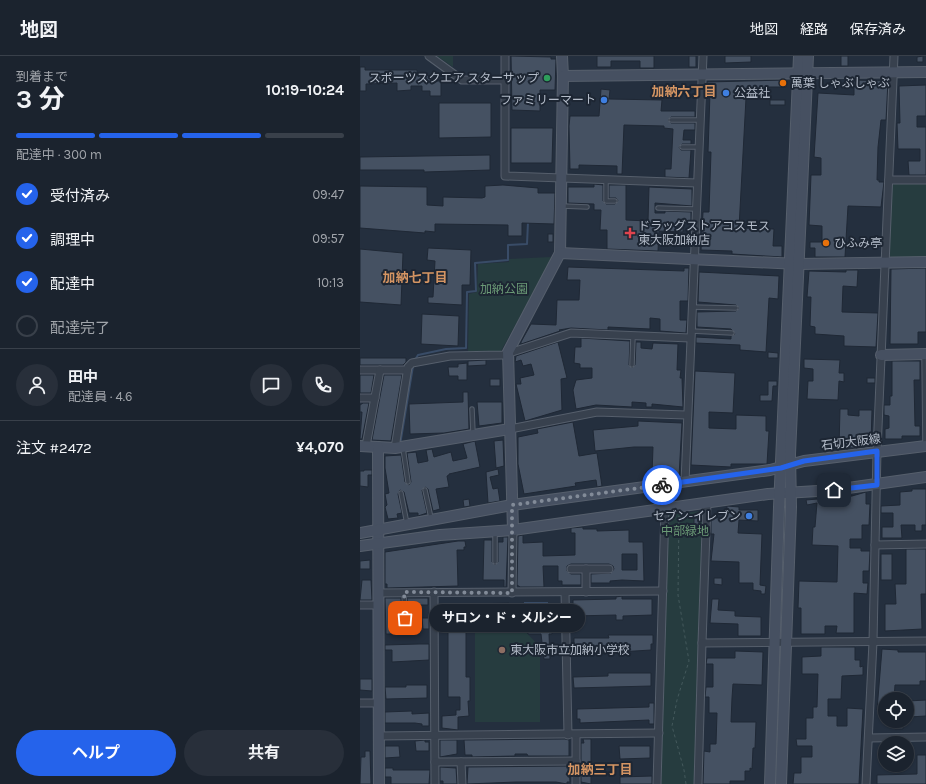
<!DOCTYPE html>
<html lang="ja">
<meta charset="utf-8">
<style>
:root{--surface:#1b232e;--page:#282f3a;--text:#f1f3f6;--muted:#a0a4aa;--line:#39404a;--accent:#2563eb}
body{margin:0;font-family:Karla,"Noto Sans JP",sans-serif;background:var(--page);color:var(--text);height:100vh;display:flex;flex-direction:column;font-size:15px;white-space:nowrap}
*{box-sizing:border-box;margin:0}
p{font-size:13px;color:var(--muted)}
.icon{flex:none;width:22px;height:22px;fill:none;stroke:currentColor;stroke-width:2;stroke-linecap:round;stroke-linejoin:round}
.map{position:relative;flex:1;overflow:hidden}
.sheet{display:flex;flex-direction:column;background:var(--surface);width:360px}
.sheet>*{flex:none}
.buttons{position:absolute;left:518px;top:636px;display:grid;gap:8px}
.buttons a{display:grid;place-items:center;width:36px;height:36px;border-radius:50%;background:var(--surface);box-shadow:0 1px 3px #0004,0 0 0 1px var(--line);font-size:20px}
.pin{position:absolute;display:grid;place-items:center;width:34px;height:34px;color:#fff;margin:-17px;border-radius:8px;box-shadow:0 2px 6px #0006}
.courier{position:absolute;display:grid;place-items:center;width:40px;height:40px;margin:-20px;border:3px solid #2563eb;border-radius:50%;background:#fff;color:#222;box-shadow:0 1px 5px #0007}
.bubble{position:absolute;height:28px;border-radius:14px;background:var(--surface);box-shadow:0 1px 3px #0004,0 0 0 1px var(--line);font-size:13px;font-weight:700;line-height:28px;text-align:center}
.overview em{font-style:normal;font-weight:700}
.overview div{display:flex;flex-direction:column-reverse}
.overview{display:flex;align-items:center;justify-content:space-between;height:68px;padding:0 16px}
h1{font-size:26px;font-weight:700;line-height:30px}
.bar{display:grid;grid-template-columns:repeat(4,1fr);gap:6px 4px;align-content:center;height:48px;padding:0 16px}
.bar i{height:5px;border-radius:3px;background:var(--line)}
.bar .current{background:var(--accent)}
.bar p{grid-column:span 4}
.line{display:flex;align-items:center;gap:10px;padding:0 16px;border-top:1px solid var(--line)}
.line div{flex:1}
.round{display:grid;place-items:center;flex:none;width:42px;height:42px;border-radius:21px;background:var(--page)}
ol{padding:0 16px;list-style:none}
li{display:flex;align-items:center;gap:12px;height:44px}
li p{margin-inline-start:auto}
li .icon{padding:4px;border-radius:50%;background:var(--accent);color:#fff;stroke-width:4}
li:last-child{color:var(--muted)}
li i{width:22px;height:22px;border:2px solid var(--line);border-radius:50%}
.action{display:flex;gap:8px;margin-top:auto;padding:8px 16px}
.action a{flex:1;height:46px;border-radius:24px;background:var(--accent);color:#fff;font-size:16px;font-weight:700;line-height:46px;text-align:center}
.action a+a{background:var(--page);color:var(--text)}
header{display:flex;align-items:center;gap:24px;box-sizing:border-box;height:56px;padding:0 20px;background:var(--surface);border-bottom:1px solid var(--line)}
header strong{font-size:19px}
nav{display:flex;gap:22px;margin-inline-start:auto;font-size:14px}
main{display:flex;flex:1;min-height:0}
.map>svg:first-child{display:block}
</style>
<header>
<strong>地図</strong>
<nav><a>地図</a><a>経路</a><a>保存済み</a></nav>
</header>
<main>
<section class="sheet">
<div class="overview"><div><h1>3 分</h1><p>到着まで</p></div><em>10:19–10:24</em></div>
<div class="bar"><i class="current"></i><i class="current"></i><i class="current"></i><i></i><p>配達中 · 300 m</p></div>
<ol>
<li><svg class="icon" aria-label="check" viewBox="0 0 24 24"><path d="M5 12l5 5 9-10"/></svg>受付済み<p>09:47</p></li>
<li><svg class="icon" aria-label="check" viewBox="0 0 24 24"><path d="M5 12l5 5 9-10"/></svg>調理中<p>09:57</p></li>
<li><svg class="icon" aria-label="check" viewBox="0 0 24 24"><path d="M5 12l5 5 9-10"/></svg>配達中<p>10:13</p></li>
<li><i></i>配達完了</li>
</ol>
<div class="line" style="height:72px"><a class="round"><svg class="icon" aria-label="person" viewBox="0 0 24 24"><circle cx="12" cy="8" r="4"/><path d="M4 21q1-7 8-7t8 7"/></svg></a><div><b>田中</b><p>配達員 · 4.6</p></div><a class="round"><svg class="icon" aria-label="chat" viewBox="0 0 24 24"><path d="M4 5h16v11H9l-5 4z"/></svg></a><a class="round"><svg class="icon" aria-label="phone" viewBox="0 0 24 24"><path d="M5 4h4l2 5-3 2q2 4 5 5l2-3 5 2v4C11 20 4 13 5 4z"/></svg></a></div>
<div class="line" style="height:52px"><div>注文 #2472</div><b>¥4,070</b></div>
<div class="action"><a>ヘルプ</a><a>共有</a></div>
</section>
<div class="map">
<svg width="566" height="728" viewBox="0 0 566 728">
<rect width="100%" height="100%" fill="#242f3e"/>
<!-- green -->
<g fill="#263c3f">
<path d="M77,0H93V11Z"/>
<path d="M535,127H566V202H532L529,199L532,130Z"/>
<path d="M191,201V204L141,295L108,296L109,238L117,236L118,208L149,206V203Z"/>
<path d="M340,455L344,457L335,728H301L308,459Z"/>
<path d="M115,574H164L180,591V666H115Z"/>
</g>
<!-- water -->
<path fill="#394c67" d="M164,546H188V558L164,559Z"/>
<g fill="none" stroke-linecap="round" stroke-linejoin="round">
<!-- stream -->
<g stroke="#394c67" stroke-width="2">
<path d="M55,304L58,299L86,293L106,292L107,236L116,235L115,207L148,204V189L167,188L168,166"/>
<path d="M40,389L53,310"/>
</g>
</g>
<!-- building -->
<g fill="#455162" stroke="#1f2835" fill-rule="evenodd">
<path d="M151,0L191,1V3H196L195,34H180V55L152,54Z"/>
<path d="M237,0H294V12H280V5H251V11H237Z"/>
<rect x="329" y="0" width="7" height="11"/>
<path d="M365,0H391V6L365,7Z"/>
<rect x="481" y="0" width="7" height="10"/>
<path d="M563,0V6H557V1Z"/>
<path d="M0,11H5V14H57V17H65L74,25H81V40H70V35H62V30H51V34L37,35V27L6,28V35H0Z"/>
<path d="M426,24V31H409L408,43L386,42L379,172L414,173L413,190H422V201L372,198V195L341,194L343,156H349L351,96H348L350,37H347V26Z"/>
<path d="M494,24L528,25L526,64H521L518,91L517,124H519V126H524L521,151L488,150L485,201H455V192H450V186H462V170L449,169L451,119H461V102L454,101L458,37L494,39Z"/>
<path d="M566,29V60H557V71H566V119H549L548,105H560V93H538L537,67H540L539,30Z"/>
<path d="M241,33L250,34L249,43L302,44L301,55H335V61H311L308,64L311,67H335V74H324L323,84H331V88H322L319,91L321,94H331L329,122L305,121V113H311L313,73L304,72V70L264,69L262,118H257V110L219,109V113H210L209,70L210,60H239Z"/>
<rect x="410" y="44" width="15" height="5"/>
<path d="M79,47H131V81L79,82Z"/>
<path d="M151,72H193L192,107H151Z"/>
<path d="M130,99V114L64,116V114H0V101Z"/>
<path d="M234,128L243,129V145L246,148H255L258,145L256,142H249V129H266V164L288,165L289,131L332,133V150L295,147V157H305V155L331,156V165L323,164V176L299,175L298,195L247,193V174H240L241,154H234V148L208,147V131H234Z"/>
<path d="M143,129L178,132V137H195L194,168L162,167V180H148V169L75,168V176L65,175V177L0,172V130L67,131V149L83,150V141L122,142L125,141V130Z"/>
<rect x="188" y="178" width="5" height="8"/>
<path d="M68,192L111,194L110,229H102V249L68,247V241H73L75,205L67,204Z"/>
<path d="M0,193L43,197L41,249L0,246Z"/>
<path d="M208,211L324,215V212H329L328,245H320V264H327L326,277L300,275V263L290,262V273L248,271V274L211,272L199,274L200,275L161,288V286L171,268L196,269L197,244H219L220,224H207Z"/>
<path d="M566,212V276H558V288H530L531,213Z"/>
<path d="M486,214H498L497,231L483,230L482,256L518,257L516,291L484,290V280L455,278V271L450,270L451,241H447L449,215L486,216Z"/>
<path d="M339,216L419,220L418,243L409,242L406,296L380,294V289L336,287V281L371,283V280L375,278L371,273L337,271V256L376,255L379,252L376,249L338,246Z"/>
<path d="M62,258L99,260L98,290L61,288Z"/>
<path d="M221,282L270,285L269,309L272,312L275,309L276,286H281V292L292,293L293,287L318,288L317,314H321L320,322H322L323,351L292,348V351H286V347L272,346V351L236,349L216,353L213,334L216,324L232,322V312H220V308L214,307L215,291H221Z"/>
<path d="M198,286L207,322L201,323L202,354L165,365L156,328H161L160,322L174,319L171,308L163,310L161,304L155,306L156,300Z"/>
<path d="M408,296L418,297V302H408Z"/>
<path d="M0,302H46V306L43,309H0Z"/>
<path d="M444,303L480,304L479,317H484V326L479,325L478,344L447,343L448,325H453V313L444,312Z"/>
<path d="M126,304V309L108,310V305Z"/>
<path d="M532,305H560V324H554L555,370H560V380H542V383H525V373L529,372V360L524,359V349H530V340H532Z"/>
<path d="M107,307V324H98V320H89L88,311H98V308Z"/>
<path d="M335,315L375,317L373,357L349,356V372L376,373V359L406,360V375H409L407,408H371V411L331,409Z"/>
<path d="M0,319H14L11,337H0Z"/>
<path d="M24,319H42L31,385L12,384Z"/>
<rect x="507" y="322" width="8" height="5"/>
<rect x="130" y="323" width="10" height="7"/>
<path d="M408,325H417V330H413L412,345H400V339H408Z"/>
<path d="M103,336H108L109,373L84,377L50,378L49,348L103,346Z"/>
<path d="M117,346H142V367L119,370Z"/>
<path d="M3,347H9L2,383H0L2,356H0V349Z"/>
<path d="M480,353H488V359L499,360V354H512L511,388L493,392L479,391Z"/>
<path d="M278,365L322,367L319,420L292,419L293,391H274L235,395L233,374L278,370Z"/>
<path d="M213,366L219,400L237,397L242,430L237,431L236,424L215,427L216,430L164,438L158,408V381L178,377L177,373Z"/>
<path d="M143,384L144,410L136,412L134,385Z"/>
<path d="M115,385L120,411L89,418V419L87,420L89,431L76,433L80,453L73,455L68,433L65,431L62,434L67,457L58,460V457H49L44,436L40,434L38,438L42,457L37,458L38,462L28,463L25,451L27,449L25,438L29,437L25,412V400L41,399L45,426L49,429L51,426L47,397L56,396L58,407L68,405L66,394L72,393L74,401L91,396L93,405L107,402L103,388Z"/>
<path d="M138,413L139,419L130,421L133,433L138,432L140,445L128,447L126,416Z"/>
<path d="M4,414H12V419H8V431L0,430V415H4Z"/>
<path d="M552,433H566V469H562V475H555V469H541L542,482H522V471H533V457H521V450L540,449V436L552,435Z"/>
<path d="M506,436V448H510L509,469H502V483H490V492H501V495H510L509,515H503V527H508L507,538L494,537V577H476L477,570H465V578H441V552H438L439,525L477,526L478,490L452,489L453,471H455L457,447L447,449L446,444L492,440Z"/>
<path d="M109,443L110,450L104,451L103,444Z"/>
<path d="M367,450L379,451V454H398V465L379,464L378,477L402,478L400,529L406,530L405,538H401V535L393,534V527H379V506L351,505L354,478H351V462H366Z"/>
<path d="M334,462H339V477L334,476Z"/>
<path d="M223,471V473H237V475L269,474V486H283L284,525L262,524L250,525V527H231V518L251,517L254,513L253,510L249,508H211L207,510V515L211,518H221V529H202V525H198V510H183L184,531H160L157,529L158,480L163,479V487L183,486V500L215,499V477H211V472ZM262,498H277V514H262Z"/>
<path d="M143,481H148L146,531H144V524H123L124,484H132V506L135,509L138,506V486H143Z"/>
<path d="M98,485H105L106,491H104V494H97L98,530L27,532V528H25V496Z"/>
<path d="M546,493H566V538H561L562,573L525,575V548H536L535,528H546Z"/>
<rect x="521" y="498" width="11" height="26"/>
<path d="M10,504V513H0V505Z"/>
<path d="M354,522H362V529L354,528Z"/>
<path d="M2,524H11L12,544H0Z"/>
<path d="M262,540V543H292V559L263,560V564H256V559L213,560V544L256,543V541Z"/>
<path d="M25,542H41L42,562L45,565L48,562L47,542H68V549H55V566L40,567V578H26Z"/>
<path d="M352,543H359L358,554L375,555V560L401,561V580H378V568L350,567Z"/>
<path d="M149,547V565H116V548Z"/>
<path d="M88,553H98V566H106V621H110V645H108L109,660L98,661V674L82,672V660L96,659V654H100V641H88Z"/>
<path d="M62,562H69V573H63Z"/>
<path d="M184,563H192V578H189L190,603H184L181,578H168V570H185Z"/>
<path d="M248,579H293V588H291V594L243,597H216V591H214V582H249Z"/>
<path d="M59,588H69V604L32,606V594H25V589Z"/>
<path d="M461,591H495V604H500V611L503,610V619L482,620L481,643H468V660H477V670H487V652L503,653L499,728H433L434,717H441V701H452V690H437L436,683H446V662H453V651H457L458,618H442V601L461,600Z"/>
<path d="M522,593L538,594V596H566V625H560V629H535L534,643H525V654H517Z"/>
<path d="M375,595L403,596L402,629L373,628L372,642L371,666H396L395,692H393L392,713L390,712V715H385V725H370V728H343L344,695L350,696V688H356L357,657H349V641H345L346,631H353V608H346L347,602H375Z"/>
<path d="M248,617H291V630L214,632L213,621L248,620Z"/>
<path d="M0,623H12V635L0,634Z"/>
<path d="M46,629H67V642L26,643L25,631H46Z"/>
<path d="M566,644V660L549,661L548,645Z"/>
<path d="M289,647H294V668H289V664L220,667V663H217V653L289,651Z"/>
<path d="M52,655V658L69,657V670H62V668L55,667H25V656Z"/>
<path d="M536,665H543V673H535Z"/>
<path d="M205,683L209,684V700H168L167,698H155V700L112,701V699H105L104,684Z"/>
<path d="M223,683H231V728L221,726V687H224Z"/>
<path d="M65,684V686H69V695H56L55,685Z"/>
<path d="M80,684H97V698L80,701Z"/>
<path d="M25,690H39L40,701L25,702Z"/>
<path d="M259,690H290V702L260,703Z"/>
<path d="M5,695H10L11,728H0L1,701H5Z"/>
<path d="M557,699H566V728H517V719L557,718Z"/>
<path d="M209,710L210,726H207V728L196,726H156L107,728L108,711Z"/>
<path d="M80,711L96,712L97,728H83V725H80Z"/>
<path d="M25,712H33V714H70L69,728H31V721H25Z"/>
<path d="M292,720V728H260V721Z"/>
</g>
<g fill="none" stroke-linecap="round" stroke-linejoin="round">
<!-- lane casing -->
<g stroke="#565f6c" stroke-width="5.5">
<g id="lane">
<path d="M311,64H340"/>
<path d="M322,91H339"/>
<path d="M246,123V145H255"/>
<path d="M202,150L227,151"/>
<path d="M298,152L336,153"/>
<path d="M331,251L376,252"/>
<path d="M331,275L372,277"/>
<path d="M564,299L565,389"/>
<path d="M272,309L273,280"/>
<path d="M112,353L113,377"/>
<path d="M43,392L48,426"/>
<path d="M65,434L71,462"/>
<path d="M41,437L47,468"/>
<path d="M135,477V506"/>
<path d="M44,537L45,562"/>
</g>
</g>
<!-- street casing -->
<g stroke="#565f6c" stroke-width="9">
<g id="street">
<path d="M69,0L102,24H145"/>
<path d="M145,0V120L337,127"/>
<path d="M529,124H566"/>
<path d="M0,314H47"/>
<path d="M0,342H15"/>
<path d="M150,373L237,356L326,359"/>
<path d="M6,390L20,314"/>
<path d="M35,392L48,311L52,307L90,300L143,299L211,277L330,282"/>
<path d="M325,426L343,0"/>
<path d="M515,489L566,488"/>
<path d="M211,513H249"/>
<path d="M226,513V536"/>
<path d="M74,536L75,728"/>
<path d="M205,536L208,679"/>
<path d="M18,537L303,535"/>
<path d="M152,537L153,474"/>
<path d="M0,549H19"/>
<path d="M342,587L347,447"/>
<path d="M0,647H19"/>
<path d="M216,679V728"/>
<path d="M18,680L299,677"/>
<path d="M509,682L566,681"/>
<path d="M75,706L216,705"/>
<path d="M101,706L102,728"/>
<path d="M297,728L305,453"/>
<path d="M338,728L342,587L566,585"/>
<path d="M506,728L513,586L517,395L534,0"/>
</g>
</g>
<!-- secondary casing -->
<g stroke="#565f6c" stroke-width="12">
<g id="secondary">
<path d="M202,0L203,20"/>
<path d="M200,197L203,20L566,16"/>
<path d="M521,299L566,298"/>
<path d="M0,390L35,392L150,373"/>
<path d="M18,391L19,728"/>
<path d="M153,474L148,296L200,197L439,208L566,206"/>
<path d="M0,477L152,449L410,414L444,405L566,390"/>
<path d="M0,490L80,479L153,474L408,438L474,434L566,421"/>
<path d="M410,728L419,451L439,0"/>
<path d="M421,728L431,451L430,398L448,0"/>
</g>
</g>
<!-- path -->
<path stroke="#44595c" stroke-width="1" stroke-dasharray="3 3" stroke-linecap="butt" d="M319,460L318,539L329,605L317,644L312,670L324,714L326,728"/>
<!-- lane -->
<use href="#lane" stroke="#38414e" stroke-width="3.5"/>
<!-- street -->
<use href="#street" stroke="#38414e" stroke-width="7"/>
<!-- secondary -->
<use href="#secondary" stroke="#465061" stroke-width="10"/>
</g>
<g fill="none" stroke-linecap="round" stroke-linejoin="round">
<!-- done -->
<path stroke="#828b98" stroke-width="4" stroke-dasharray="0 7.2" d="M45,562L44,536L152,537V449L302,429"/>
<!-- route -->
<path stroke="#2563eb" stroke-width="5" d="M302,429L421,412L444,405L517,395V429L474,434"/>
</g>
<!-- markers -->
<circle fill="#2e9e5b" stroke="#1d2633" stroke-width="1.5" cx="187" cy="22" r="4"/>
<g fill="#e8710a" stroke="#1d2633" stroke-width="1.5">
<circle cx="423" cy="27" r="4"/>
<circle cx="466" cy="187" r="4"/>
</g>
<g fill="#3f7fe0" stroke="#1d2633" stroke-width="1.5">
<circle cx="366" cy="37" r="4"/>
<circle cx="244" cy="44" r="4"/>
<circle cx="389" cy="460" r="4"/>
</g>
<path fill="#e0444e" stroke="#1d2633" stroke-width="1.5" d="M268 171h4v4h4v4h-4v4h-4v-4h-4v-4h4z"/>
<circle fill="#8d6e63" stroke="#1d2633" stroke-width="1.5" cx="142" cy="594" r="4"/>
<g text-anchor="middle" stroke-width="4" stroke-linejoin="round" paint-order="stroke">
<!-- poi labels -->
<g font-size="12" fill="#b4bcc9" stroke="#1d2633" text-anchor="start">
<text x="179" y="26" text-anchor="end">スポーツスクエア スターサップ</text>
<text x="431" y="31">萬葉 しゃぶしゃぶ</text>
<text x="374" y="41">公益社</text>
<text x="236" y="48" text-anchor="end">ファミリーマート</text>
<text x="278" y="174">ドラッグストアコスモス<tspan x="278" dy="14">東大阪加納店</tspan></text>
<text x="474" y="191">ひふみ亭</text>
<text x="381" y="464" text-anchor="end">セブン-イレブン</text>
<text x="150" y="598">東大阪市立加納小学校</text>
</g>
<!-- park labels -->
<g font-size="12" fill="#6b9a76" stroke="#1d2633">
<text x="144" y="237">加納公園</text>
<text x="325" y="479">中部緑地</text>
</g>
<!-- street labels -->
<g font-size="12" fill="#b4bcc9" stroke="#1d2633">
<text transform="translate(491 386) rotate(-7)" y="4">石切大阪線</text>
</g>
<!-- neighbourhood labels -->
<g font-size="13" font-weight="bold" fill="#d59563" stroke="#1d2633">
<text x="324" y="40">加納六丁目</text>
<text x="55" y="226">加納七丁目</text>
<text x="240" y="718">加納三丁目</text>
</g>
</g>
</svg>
<div class="buttons">
<a><svg class="icon" aria-label="locate" viewBox="0 0 24 24"><circle cx="12" cy="12" r="6"/><path d="M12 2v4M12 18v4M2 12h4M18 12h4"/></svg></a>
<a><svg class="icon" aria-label="layers" viewBox="0 0 24 24"><path d="M12 4l9 5-9 5-9-5zM3 14l9 5 9-5"/></svg></a>
</div>
<div class="pin" style="left:45px;top:562px;background:#ea580c"><svg class="icon" aria-label="bag" viewBox="0 0 24 24"><path d="M5 8h14l-1 12H6zM9 8a3 3 0 0 1 6 0"/></svg></div>
<div class="pin" style="left:474px;top:434px;background:#1f2937"><svg class="icon" aria-label="home" viewBox="0 0 24 24"><path d="M3 11l9-7 9 7M6 9v11h12V9"/></svg></div>
<div class="courier" style="left:302px;top:429px"><svg class="icon" aria-label="bike" viewBox="0 0 24 24"><circle cx="6" cy="16" r="4"/><circle cx="18" cy="16" r="4"/><path d="M6 16l4-8h5l3 8M10 8l3 8H6M13 5h3"/></svg></div>
<div class="bubble" style="left:69px;top:548px;width:156px">サロン・ド・メルシー</div>
</div>
</main>
